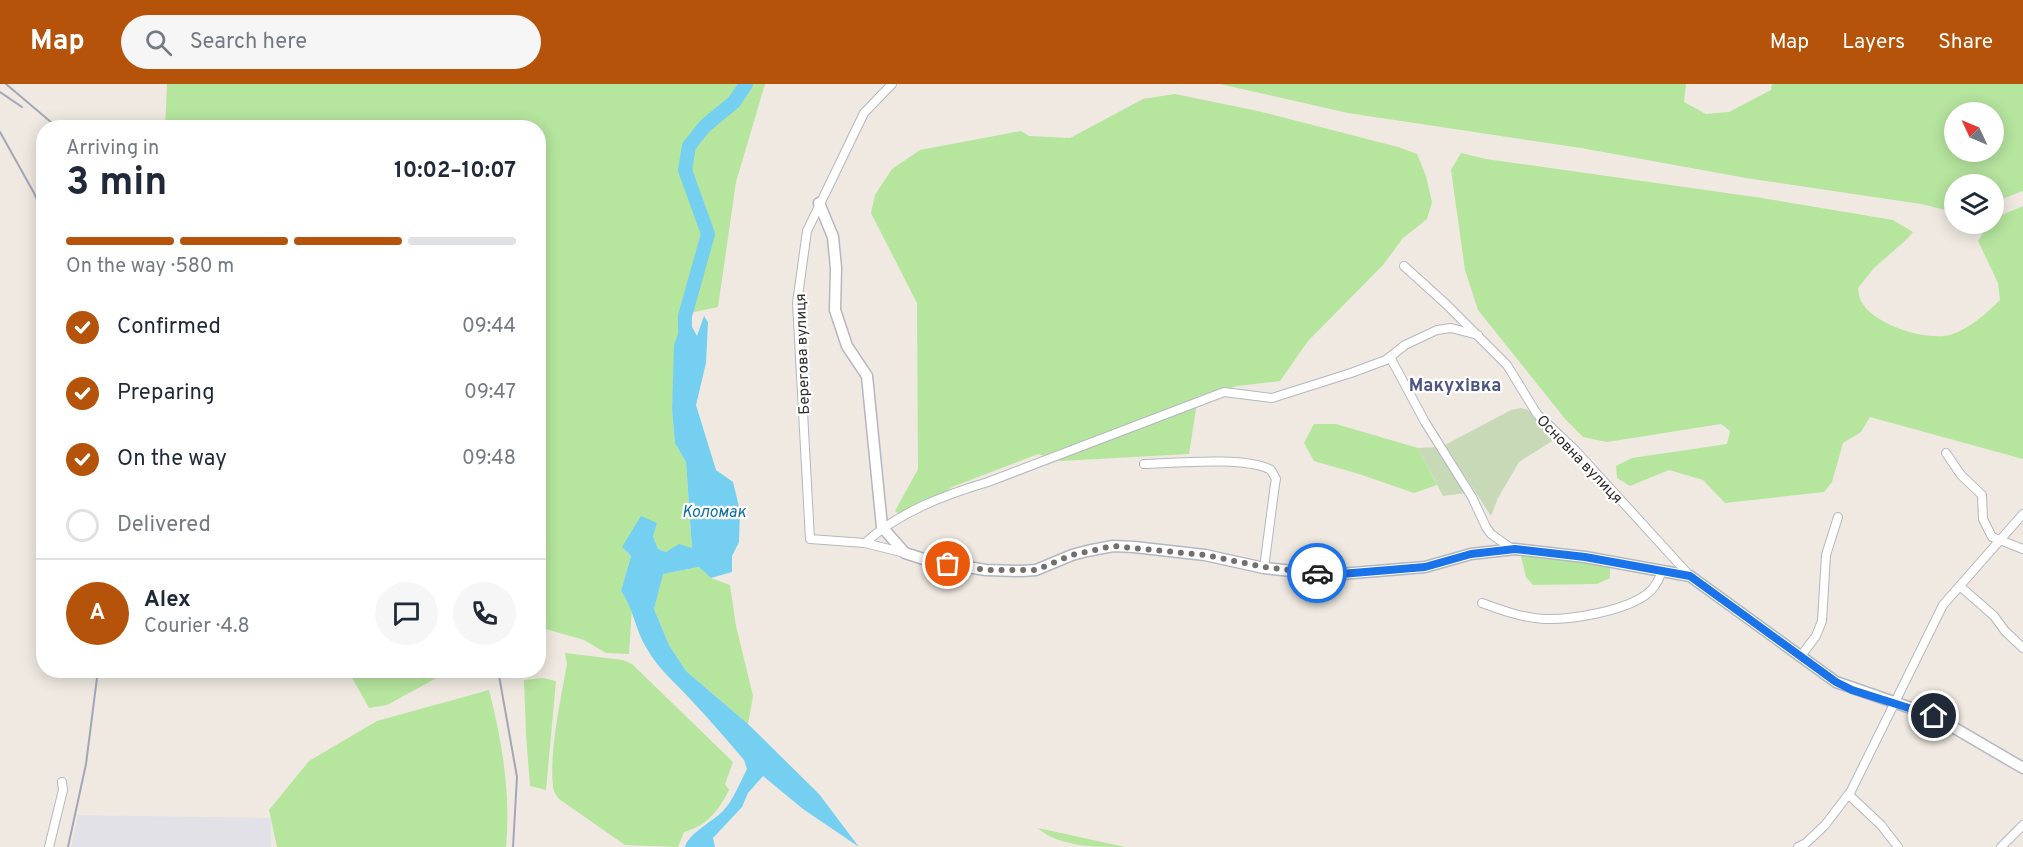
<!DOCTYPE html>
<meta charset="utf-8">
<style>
:root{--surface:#fff;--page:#f6f6f7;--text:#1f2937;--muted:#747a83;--line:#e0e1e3;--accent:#b45309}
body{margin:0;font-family:Overpass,sans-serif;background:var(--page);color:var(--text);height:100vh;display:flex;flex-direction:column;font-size:22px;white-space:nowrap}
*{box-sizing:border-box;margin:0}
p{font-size:20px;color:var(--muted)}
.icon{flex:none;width:33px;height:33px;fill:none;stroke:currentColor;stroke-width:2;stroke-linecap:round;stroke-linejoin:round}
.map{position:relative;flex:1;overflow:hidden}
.sheet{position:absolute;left:36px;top:36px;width:510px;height:558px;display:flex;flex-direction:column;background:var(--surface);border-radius:24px;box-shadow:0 3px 15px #0003}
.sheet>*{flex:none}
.needle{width:39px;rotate:314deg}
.fabs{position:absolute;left:1944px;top:18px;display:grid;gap:12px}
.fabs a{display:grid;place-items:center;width:60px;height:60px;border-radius:50%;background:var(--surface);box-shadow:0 3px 15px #0003;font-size:30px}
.pin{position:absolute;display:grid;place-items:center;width:51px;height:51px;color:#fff;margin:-26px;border:3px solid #fff;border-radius:50%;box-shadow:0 2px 6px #0007}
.courier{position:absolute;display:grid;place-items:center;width:60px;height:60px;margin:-30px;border:4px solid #1a73e8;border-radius:50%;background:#fff;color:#222;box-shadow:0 2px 8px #0007}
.overview em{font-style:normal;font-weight:700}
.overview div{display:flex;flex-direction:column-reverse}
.overview{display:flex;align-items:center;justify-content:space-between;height:102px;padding:0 30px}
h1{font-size:39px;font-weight:700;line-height:45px}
.bar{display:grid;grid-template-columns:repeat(4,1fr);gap:9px 6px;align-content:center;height:72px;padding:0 30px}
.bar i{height:8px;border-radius:4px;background:var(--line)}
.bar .current{background:var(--accent)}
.bar p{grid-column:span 4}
.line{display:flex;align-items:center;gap:15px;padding:0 30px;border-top:2px solid var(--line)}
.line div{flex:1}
.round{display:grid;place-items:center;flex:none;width:63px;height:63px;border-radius:32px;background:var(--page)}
ol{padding:0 30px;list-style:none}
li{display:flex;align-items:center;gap:18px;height:66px}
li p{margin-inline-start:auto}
li .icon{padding:6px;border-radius:50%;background:var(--accent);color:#fff;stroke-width:4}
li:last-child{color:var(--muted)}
li i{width:33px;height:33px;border:3px solid var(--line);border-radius:50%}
header{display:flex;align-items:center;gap:36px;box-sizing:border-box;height:84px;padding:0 30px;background:var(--accent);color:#fff}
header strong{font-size:28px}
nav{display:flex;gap:33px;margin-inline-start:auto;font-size:21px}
.search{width:420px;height:54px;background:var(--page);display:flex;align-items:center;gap:15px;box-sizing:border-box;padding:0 21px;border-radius:33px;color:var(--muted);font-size:22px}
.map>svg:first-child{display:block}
</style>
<header>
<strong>Map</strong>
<div class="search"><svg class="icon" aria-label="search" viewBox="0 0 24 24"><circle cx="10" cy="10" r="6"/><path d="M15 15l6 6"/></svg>Search here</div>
<nav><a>Map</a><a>Layers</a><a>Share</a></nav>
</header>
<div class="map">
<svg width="2023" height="763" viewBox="0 0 2023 763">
<rect width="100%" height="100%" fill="#efe9e1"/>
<!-- industrial -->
<path fill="#e3e1e8" d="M78,731L271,734V763H71Z"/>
<!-- green -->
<g fill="#b6e59e" fill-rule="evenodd">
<path d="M167,0H765L736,98L718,223L685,230L676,257L672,326L675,359L686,378L692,464L666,468L658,465L653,452L622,463L631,472L621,507L632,524L629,570L606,569L584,556L539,543L538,44H165Z"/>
<path d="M1220,0H1686L1684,18L1706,30L1729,28L1771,6L1772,0H2023V107L1994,118V100H1954V128L1921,120L1746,94L1581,64L1348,29ZM1954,28H1994V68H1954Z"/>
<path d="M1175,10L1258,27L1398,63L1417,70L1426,92L1432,118L1427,135L1403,154L1383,181L1308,257L1280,297L1237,302L1198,312L1189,370L1061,377L1038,370L952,403L907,435L895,427L918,385L917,219L871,129L875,111L892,85L920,66L1021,47L1029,52L1070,54L1143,15Z"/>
<path d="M1461,69L1486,75L1762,114L1893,136L1913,148L1905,157L1874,184L1858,204C1859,208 1859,214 1861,217C1874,241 1925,257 1950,251C1969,245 1986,230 2000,216L1998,199L1978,157L1989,140H1994L1995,134L2023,122V375L1870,333L1861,348L1843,359L1832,398L1824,408L1725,419L1703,396L1669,386L1630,402L1617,394L1616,382L1632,374L1727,360L1730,347L1721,340L1607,358L1583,353L1566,336L1478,226L1465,186L1451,86Z"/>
<path d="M1314,340H1336L1418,364L1437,401L1414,409L1359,390L1314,377L1304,359Z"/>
<path d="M1521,472L1564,474L1610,482V494L1597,500L1533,501L1526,493Z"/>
<path d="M700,483L711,494L730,501L736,542L753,612L748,640L686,587L669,561L654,525L662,490Z"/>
<path d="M565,569L623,576L632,580L733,678L725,700L729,706C719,726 707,742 684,748L678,763L625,761L559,715C556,711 553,707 553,702C549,669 561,614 567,580Z"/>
<path d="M352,587V586L476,587L475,592L461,594L444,590L387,621L369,624L349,588Z"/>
<path d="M543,594L556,597L546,706L530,702L526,651L524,596Z"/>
<path d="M489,606C502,657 511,710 506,763H277L269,726L309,677L377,637Z"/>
<path d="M1038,744L1125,763C1095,763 1058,763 1038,744Z"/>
</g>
<!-- cemetery -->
<g fill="#c8d9b8">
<path d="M1521,324L1528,326L1557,354L1519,378L1498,414L1491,432L1445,361L1511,326Z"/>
<path d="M1438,363L1467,409L1443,412L1418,364Z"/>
</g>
<!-- water -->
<path fill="#75cff0" d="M685,230L697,252L704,232L708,238L706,279L696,321L716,386L733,398L740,427L739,458L732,472V488L711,494L699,483L663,490L654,525L669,561L686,587L748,640L819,710L859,763L803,725L763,692L748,709L742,723L713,754L715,763H685C688,750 712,738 723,727C733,717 740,698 747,685L744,676C727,656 710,636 692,617C676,599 659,586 647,565C635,546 634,525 621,507L631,472L622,463L641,432L657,439L653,452L658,465L666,468L679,460L692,464L686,378L675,359L672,326L674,261Z"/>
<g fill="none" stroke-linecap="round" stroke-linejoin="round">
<!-- river -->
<path stroke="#75cff0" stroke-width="14" d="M685,247V232L708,150L685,86L689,62L705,42L734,18L746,0"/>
<!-- street casing -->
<g stroke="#b4b7c1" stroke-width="10">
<g id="street">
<path d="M892,0L864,29L807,147L797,219L810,455L865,459L905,469"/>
<path d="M1404,182L1446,220L1507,281L1537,330L1576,367L1690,492"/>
<path d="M1390,273L1425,338L1472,413L1486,443L1491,450L1512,465"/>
<path d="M1946,369L1961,391L1982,411L1983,435L1992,453L2023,465"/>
<path d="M1144,380C1173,379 1248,372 1271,386L1276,395L1275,400L1264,484"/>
<path d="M865,459C899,428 944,411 988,398L1224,308L1272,314L1351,289L1386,276L1405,261L1437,246L1451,244L1478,251"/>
<path d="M1961,503L1994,532L2005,547L2023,564"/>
<path d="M1482,519C1501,526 1523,534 1544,535C1571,536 1625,527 1647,510C1655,504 1659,496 1662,487"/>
<path d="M1800,573L1816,552L1822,537L1826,471L1838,433"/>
<path d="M1849,711L1881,741L1898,763"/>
<path d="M49,763L63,706L62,698"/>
<path d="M1798,763L1806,759L1825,741L1851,707L1943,521L2023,430"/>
<path d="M2001,763L2023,741"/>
</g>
</g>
<!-- secondary casing -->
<g stroke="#b4b7c1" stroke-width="13">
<path id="secondary" d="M819,119L833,153L836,184L835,226L847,262L867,292L882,443L905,469L930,477L986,486L1021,487L1036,486L1072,471L1087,467L1113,462L1134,463L1205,471L1264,484L1329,491L1425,483L1471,470L1515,465L1585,473L1690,492L1836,598L1934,632L2023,684"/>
</g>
<!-- street -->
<use href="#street" stroke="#fff" stroke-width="8"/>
<!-- secondary -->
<use href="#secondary" stroke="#fff" stroke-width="10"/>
<!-- rail -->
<g stroke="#a3a6b8" stroke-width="2">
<path d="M6,0L58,44"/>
<path d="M0,8L22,23"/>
<path d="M0,48L34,109L44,131"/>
<path d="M498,586L517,693L513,763"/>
<path d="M68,763L86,680L98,586"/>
</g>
</g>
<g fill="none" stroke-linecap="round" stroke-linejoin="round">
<!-- done -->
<path stroke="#726f6d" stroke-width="6" stroke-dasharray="0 10.8" d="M948,480L986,486H1036L1072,471L1113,462L1205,471L1264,483L1317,489"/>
<!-- route -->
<path stroke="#1a73e8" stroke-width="8" d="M1317,489L1329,491L1425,483L1471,470L1515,465L1585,473L1690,492L1836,598L1852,606L1934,632"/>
</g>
<g text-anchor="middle" stroke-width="4.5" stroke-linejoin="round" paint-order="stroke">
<!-- street labels -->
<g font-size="15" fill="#2e2e2e" stroke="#fff">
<text transform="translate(802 270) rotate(-92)" y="5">Берегова вулиця</text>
<text transform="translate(1580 375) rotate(46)" y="5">Основна вулиця</text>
</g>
<!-- water labels -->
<g font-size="16" font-style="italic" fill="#0d6fa3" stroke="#fff">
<text x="714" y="433">Коломак</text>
</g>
<!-- quarter labels -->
<g font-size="18" font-weight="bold" fill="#4d5680" stroke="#fff">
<text x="1455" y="307">Макухівка</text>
</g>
</g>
</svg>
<div class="fabs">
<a><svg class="needle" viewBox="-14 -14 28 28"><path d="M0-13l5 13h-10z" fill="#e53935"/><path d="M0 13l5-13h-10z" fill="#747a83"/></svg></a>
<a><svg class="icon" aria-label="layers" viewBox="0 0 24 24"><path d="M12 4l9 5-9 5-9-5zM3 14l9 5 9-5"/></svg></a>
</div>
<div class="pin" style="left:948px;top:480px;background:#ea580c"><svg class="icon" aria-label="bag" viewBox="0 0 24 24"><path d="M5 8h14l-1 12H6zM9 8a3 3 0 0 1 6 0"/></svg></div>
<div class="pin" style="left:1934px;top:632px;background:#1f2937"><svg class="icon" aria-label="home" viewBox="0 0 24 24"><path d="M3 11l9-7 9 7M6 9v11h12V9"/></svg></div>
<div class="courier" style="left:1317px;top:489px"><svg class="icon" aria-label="car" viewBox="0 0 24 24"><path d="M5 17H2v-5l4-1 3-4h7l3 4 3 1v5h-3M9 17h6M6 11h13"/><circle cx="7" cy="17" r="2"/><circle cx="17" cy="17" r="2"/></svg></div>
<section class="sheet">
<div class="overview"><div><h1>3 min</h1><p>Arriving in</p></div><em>10:02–10:07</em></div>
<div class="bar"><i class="current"></i><i class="current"></i><i class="current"></i><i></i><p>On the way · 580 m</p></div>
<ol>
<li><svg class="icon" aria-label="check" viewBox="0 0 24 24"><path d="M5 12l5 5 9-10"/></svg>Confirmed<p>09:44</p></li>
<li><svg class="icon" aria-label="check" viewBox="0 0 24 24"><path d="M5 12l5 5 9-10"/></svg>Preparing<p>09:47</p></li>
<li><svg class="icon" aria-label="check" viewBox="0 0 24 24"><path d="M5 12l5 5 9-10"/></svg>On the way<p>09:48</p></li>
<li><i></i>Delivered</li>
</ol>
<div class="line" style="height:108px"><b class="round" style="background:var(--accent);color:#fff">A</b><div><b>Alex</b><p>Courier · 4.8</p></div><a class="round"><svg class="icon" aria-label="chat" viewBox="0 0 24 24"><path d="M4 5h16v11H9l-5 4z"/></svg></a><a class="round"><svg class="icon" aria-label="phone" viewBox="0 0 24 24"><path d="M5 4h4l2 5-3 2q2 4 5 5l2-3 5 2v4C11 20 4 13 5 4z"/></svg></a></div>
</section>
</div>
